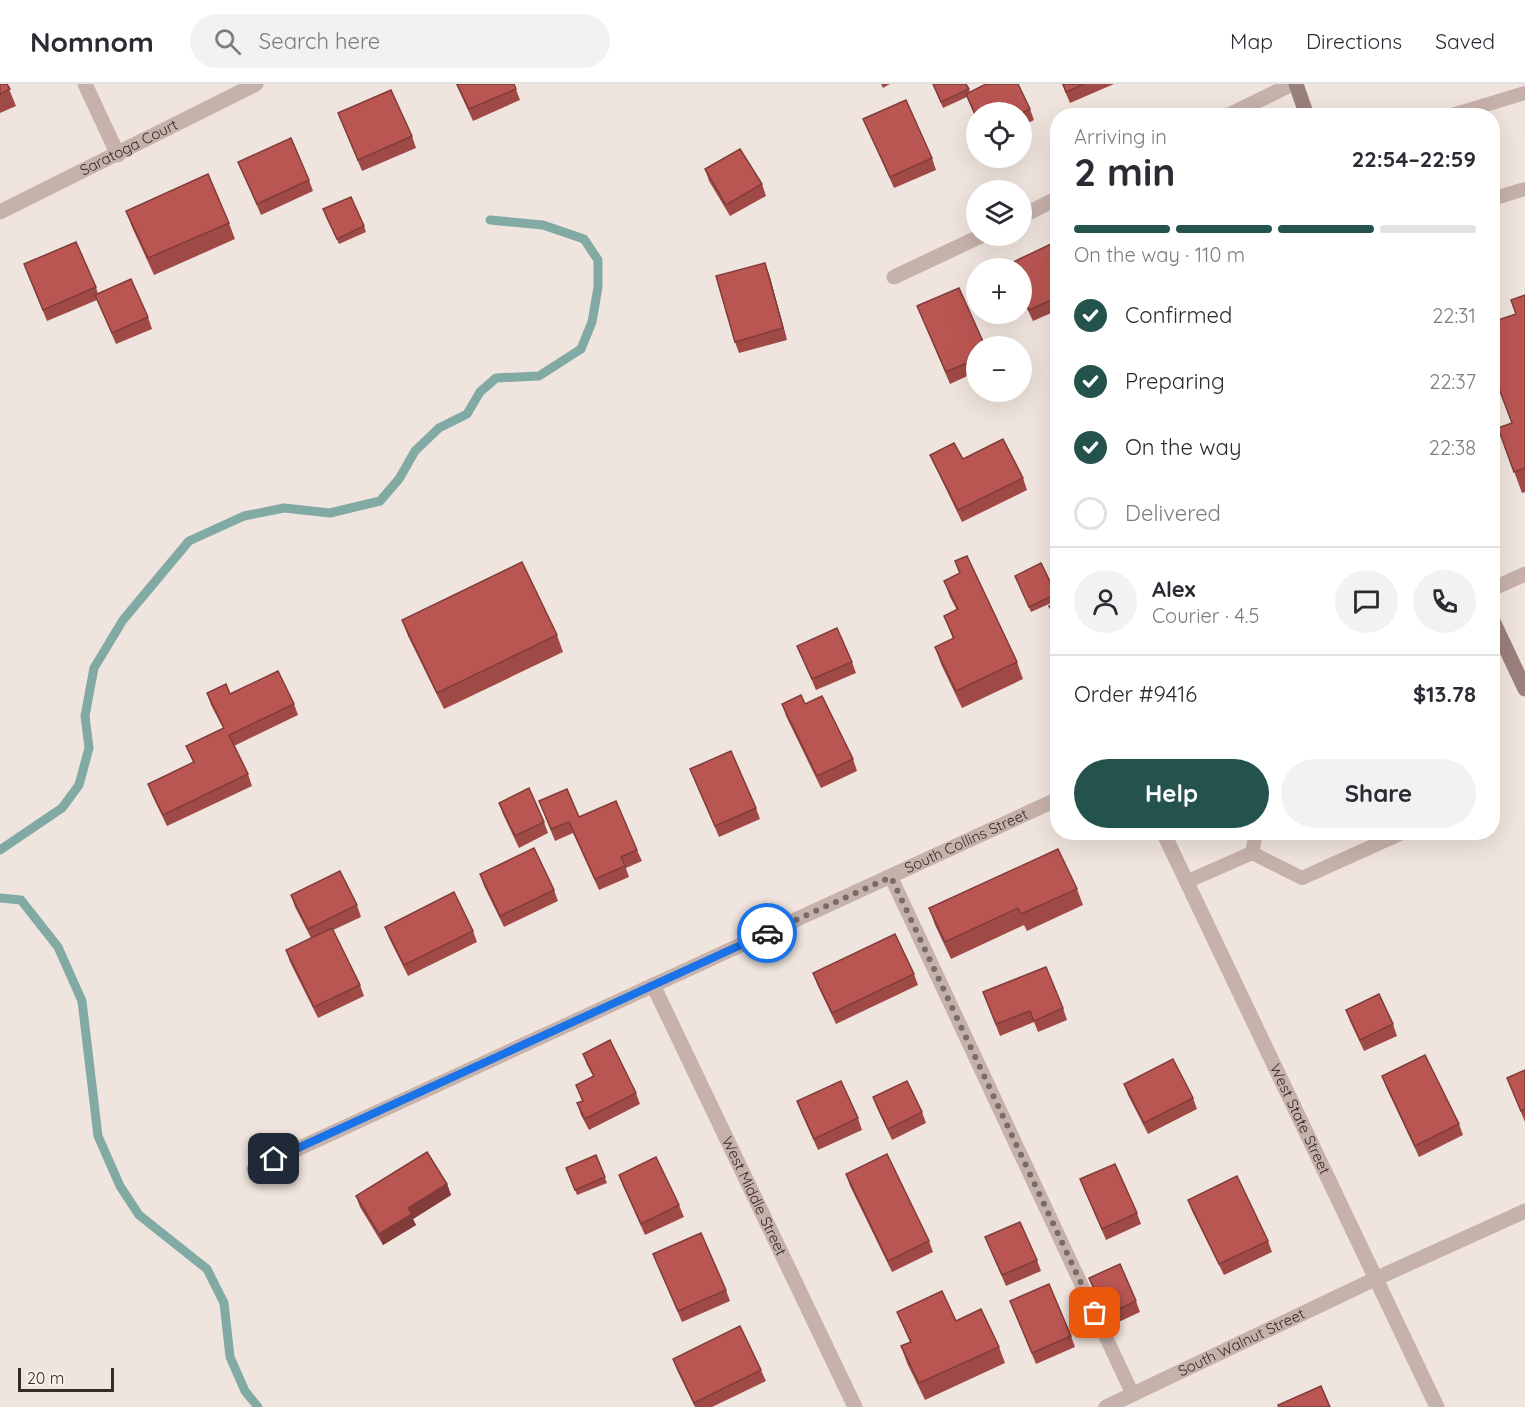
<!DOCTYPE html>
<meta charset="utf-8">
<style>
:root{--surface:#fff;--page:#f2f2f3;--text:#2b2b33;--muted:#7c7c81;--line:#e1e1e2;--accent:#23534c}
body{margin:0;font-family:Quicksand,sans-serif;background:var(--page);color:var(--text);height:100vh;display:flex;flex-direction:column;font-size:22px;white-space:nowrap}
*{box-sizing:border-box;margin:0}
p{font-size:20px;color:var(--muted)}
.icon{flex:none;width:33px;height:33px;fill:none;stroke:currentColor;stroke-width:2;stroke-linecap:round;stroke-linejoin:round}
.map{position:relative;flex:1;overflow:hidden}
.sheet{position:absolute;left:1050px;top:24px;width:450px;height:732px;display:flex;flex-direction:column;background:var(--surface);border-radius:24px;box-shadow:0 6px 24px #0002}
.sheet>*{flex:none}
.tools{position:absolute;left:966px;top:18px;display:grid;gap:12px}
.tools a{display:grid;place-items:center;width:66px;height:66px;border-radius:50%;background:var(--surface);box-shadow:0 6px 24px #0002;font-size:30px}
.scale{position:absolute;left:18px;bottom:15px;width:96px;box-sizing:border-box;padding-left:6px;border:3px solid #362b29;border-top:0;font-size:16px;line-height:21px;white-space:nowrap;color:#362b29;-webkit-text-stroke:4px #f8efea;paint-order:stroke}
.pin{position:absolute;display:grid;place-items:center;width:51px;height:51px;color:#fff;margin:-26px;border-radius:12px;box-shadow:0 3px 9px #0006}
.courier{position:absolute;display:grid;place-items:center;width:60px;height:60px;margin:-30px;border:4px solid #1a73e8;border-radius:50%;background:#fff;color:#222;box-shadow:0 2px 8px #0007}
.summary em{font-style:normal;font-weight:700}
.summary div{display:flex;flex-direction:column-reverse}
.summary{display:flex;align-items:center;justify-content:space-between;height:102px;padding:0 24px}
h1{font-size:39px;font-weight:700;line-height:45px}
.bar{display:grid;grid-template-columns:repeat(4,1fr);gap:9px 6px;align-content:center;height:72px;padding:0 24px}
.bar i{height:8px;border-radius:4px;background:var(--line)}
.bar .on{background:var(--accent)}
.bar p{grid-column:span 4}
.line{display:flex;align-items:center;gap:15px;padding:0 24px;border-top:2px solid var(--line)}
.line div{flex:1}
.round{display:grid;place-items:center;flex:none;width:63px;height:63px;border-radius:32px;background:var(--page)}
ol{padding:0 24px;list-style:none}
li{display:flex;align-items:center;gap:18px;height:66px}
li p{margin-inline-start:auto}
li .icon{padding:6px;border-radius:50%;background:var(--accent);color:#fff;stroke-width:4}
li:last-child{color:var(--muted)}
li i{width:33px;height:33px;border:3px solid var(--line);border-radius:50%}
.action{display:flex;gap:12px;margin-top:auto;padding:12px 24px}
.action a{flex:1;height:69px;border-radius:36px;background:var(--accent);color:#fff;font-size:24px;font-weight:700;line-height:69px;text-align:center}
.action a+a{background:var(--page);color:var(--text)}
header{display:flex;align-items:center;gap:36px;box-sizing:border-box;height:84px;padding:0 30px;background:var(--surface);border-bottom:2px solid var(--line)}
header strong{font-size:28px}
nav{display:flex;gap:33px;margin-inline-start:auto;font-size:21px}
.search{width:420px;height:54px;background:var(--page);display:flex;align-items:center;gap:15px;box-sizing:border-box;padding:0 21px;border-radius:33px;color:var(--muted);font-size:22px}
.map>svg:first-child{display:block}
</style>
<header>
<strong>Nomnom</strong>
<div class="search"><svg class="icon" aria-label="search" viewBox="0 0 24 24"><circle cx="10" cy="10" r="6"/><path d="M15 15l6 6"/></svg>Search here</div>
<nav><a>Map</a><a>Directions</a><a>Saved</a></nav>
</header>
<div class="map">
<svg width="1525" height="1323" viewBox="0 0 1525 1323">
<rect width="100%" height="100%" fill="#f0e4de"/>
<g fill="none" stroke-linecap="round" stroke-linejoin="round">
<!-- stream -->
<g stroke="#80aaa3" stroke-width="9">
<path d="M0,766L62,724L79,701L89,664L85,632L94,584L123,536L189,457L244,432L284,424L330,429L380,417L399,395L415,367L439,344L467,330L480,308L496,294L539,292L581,265L592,238L598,203V176L584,155L543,141L490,136"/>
<path d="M0,814L21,816L58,863L82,917L98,1052L120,1102L139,1131L207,1185L224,1219L230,1273L245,1307L258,1323"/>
</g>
<!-- service -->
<g stroke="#c7b2ab" stroke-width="14">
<path d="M1449,32L1525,9"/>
<path d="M1492,115L1525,105"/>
<path d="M1252,769L1302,794L1404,748"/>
<path d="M1252,769L1256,748"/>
<path d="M891,793L1133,1311"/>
<path d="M1186,798L1252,769"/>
</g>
<!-- minor -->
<g stroke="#c7b2ab" stroke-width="15">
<path d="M85,0L118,71"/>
<path d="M1227,32L1292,0"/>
<path id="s1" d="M0,128L256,0"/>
<path d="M1022,132L1058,114"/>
<path d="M894,193L981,152"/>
<path d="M1492,505L1525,490"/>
<path id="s2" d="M1163,748L1437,1323"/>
<path id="s3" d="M653,901L855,1323"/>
<path id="s4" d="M254,1085L1058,715"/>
<path id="s5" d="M1106,1323L1375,1195L1525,1127"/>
</g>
<!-- secondary -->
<g stroke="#9b817c" stroke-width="15">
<path d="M1296,0L1307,32"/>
<path d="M1492,535L1525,605"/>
</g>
</g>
<!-- wall -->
<g fill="#a04a47">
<path d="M0,0H7L16,22L0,29Z"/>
<path d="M456,0H514L520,16L473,37Z"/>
<path d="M881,0H890L883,4Z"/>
<path d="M933,0H966L970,8L1030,25L1034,36L1022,42V28H976V35L967,13L943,24Z"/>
<path d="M1062,0H1114L1070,19Z"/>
<path d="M338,29L412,52L416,64L362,87Z"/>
<path d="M863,35L932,74L936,86L894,104Z"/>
<path d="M238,78L309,96L313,107L261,131Z"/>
<path d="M705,85L762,100L766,112L730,132L709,97Z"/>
<path d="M126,127L229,139L235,155L154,191L132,143Z"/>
<path d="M325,131L364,142L366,148L339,160Z"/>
<path d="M1058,175V226L1033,237L1022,214V184Z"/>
<path d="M24,180L96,203L98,210L148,233L152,245L116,260L97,216L47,237Z"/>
<path d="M769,190L787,256L739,269L735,258Z"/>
<path d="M1525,211V408L1522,409L1498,344L1512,339L1500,307L1492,310V238L1516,230Z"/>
<path d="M917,222L976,262V288L950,300Z"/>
<path d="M930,371L963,375L1023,394L1027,406L962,438L935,382Z"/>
<path d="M955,477L1017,578L1023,595L962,624L941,580L935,563L953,555L944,532L957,526L950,513L944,497L959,489Z"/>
<path d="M1015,492L1056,510L1058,516L1031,528Z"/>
<path d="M402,536L557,551L563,568L444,625L408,552Z"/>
<path d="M797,562L852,578L856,589L816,606Z"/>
<path d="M207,609L230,610L294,620L298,631L234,662L248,690L252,702L167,742L152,711L148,700L193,678L186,662L223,644L211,621Z"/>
<path d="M782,620H805L853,675L857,687L821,704L786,632Z"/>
<path d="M690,685L756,724L760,735L719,753Z"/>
<path d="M539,717L579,733L637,766L642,777L626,784L629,793L599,806L573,749L555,757Z"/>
<path d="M499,719L544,738L548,749L519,764L503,730Z"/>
<path d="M480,790L554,806L558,817L504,843L484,802Z"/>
<path d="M1077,805L1083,821L1027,847L1024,841L951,875L935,841L929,824Z"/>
<path d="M291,811L357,821L361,833L333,846L360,901L364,912L318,934L290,878L286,866L311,854L295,823Z"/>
<path d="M385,843L473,847L477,858L408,892L389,854Z"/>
<path d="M813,889L914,890L918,901L836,940L817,900Z"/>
<path d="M983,908L1063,924L1067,936L1038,948L1034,938L1000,952Z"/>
<path d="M1346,926L1393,940L1397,952L1364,967L1350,937Z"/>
<path d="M583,970L636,1009L640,1020L589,1046L581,1031L577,1019L582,1017L576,1001L593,992L587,981Z"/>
<path d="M1525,986V1038L1507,994Z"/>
<path d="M1382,992L1459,1040L1463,1051L1419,1073L1386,1003Z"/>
<path d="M1124,1000L1193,1014L1197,1025L1148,1050L1128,1011Z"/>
<path d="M873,1013L922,1028L926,1039L892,1056L877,1024Z"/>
<path d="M797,1017L858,1034L862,1046L818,1066L801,1028Z"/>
<path d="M596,1071L607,1099L577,1111L568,1089Z"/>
<path d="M846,1090L929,1157L933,1168L892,1188L850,1102Z"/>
<path d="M619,1091L679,1121L684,1133L645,1151L623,1102Z"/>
<path d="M1080,1095L1137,1129L1141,1140L1106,1156Z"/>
<path d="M447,1100L451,1111L413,1135L416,1141L383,1161L360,1123L356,1112Z"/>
<path d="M1188,1116L1268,1157L1272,1168L1224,1191L1192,1127Z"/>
<path d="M985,1153L1037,1176L1041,1187L1006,1202Z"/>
<path d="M653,1170L726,1206L730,1217L682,1238Z"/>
<path d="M1089,1194L1136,1217L1140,1228L1110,1242Z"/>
<path d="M1010,1217L1071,1252L1075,1263L1036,1280Z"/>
<path d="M897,1228L956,1237L999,1263L1005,1279L925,1316L907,1279L901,1262L910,1258Z"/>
<path d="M673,1275L761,1286L766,1297L712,1323H695L677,1286Z"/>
</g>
<!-- shaded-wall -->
<g fill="#823c39">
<path d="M765,179L769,190L787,256L783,244Z"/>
<path d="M447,1100L451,1111L413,1135L416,1141L383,1161L379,1150L408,1124Z"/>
</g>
<!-- building -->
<g fill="#ba5652" stroke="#823c39" stroke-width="1.5">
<path d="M0,0H7L10,5L0,10Z"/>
<path d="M457,0H514L516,5L469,25Z"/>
<path d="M933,0H966L969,5L941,18Z"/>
<path d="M986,0H1018L1030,25L1022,29L976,28V32L966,10Z"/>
<path d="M1063,0H1084L1066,8Z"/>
<path d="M391,6L412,52L358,76L338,29Z"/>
<path d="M906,16L932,74L890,93L863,35Z"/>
<path d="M291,54L309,96L257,120L238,78Z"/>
<path d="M740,65L762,100L726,121L705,85Z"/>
<path d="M208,90L229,139L148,174L126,127Z"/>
<path d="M351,113L364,142L337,155L323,125Z"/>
<path d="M76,158L96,203L43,226L24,180Z"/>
<path d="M1051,160L1058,175V213L1029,226L1022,211V184H1009L1007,181Z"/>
<path d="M765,179L783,244L735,258L716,192Z"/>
<path d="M131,195L148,233L112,249L95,211Z"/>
<path d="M959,204L985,262H976V275L946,288L917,222Z"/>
<path d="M1525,211V384L1514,388L1498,344L1512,339L1492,286V238L1516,230L1511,216Z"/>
<path d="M1003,355L1023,394L958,426L930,371L954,359L963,375Z"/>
<path d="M967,472L1017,578L956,607L935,563L954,554L944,532L958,525L944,497L960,489L955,477Z"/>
<path d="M522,478L557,551L437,609L402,536Z"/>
<path d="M1041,479L1056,510L1029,523L1015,492Z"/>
<path d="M1058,518V538L1049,522Z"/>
<path d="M837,544L852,578L812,595L797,562Z"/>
<path d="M278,587L294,620L229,651L248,690L163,731L148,700L194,678L186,662L224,644L207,609L226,600L230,610Z"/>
<path d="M801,611L805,620L822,612L853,675L817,692L782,620Z"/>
<path d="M731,667L756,724L715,742L690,685Z"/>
<path d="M529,704L544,738L515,752L499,719Z"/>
<path d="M567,705L579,733L616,717L637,766L621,773L625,782L595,795L569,738L551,745L539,717Z"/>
<path d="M534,764L554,806L500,832L480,790Z"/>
<path d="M1058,765L1077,805L1021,830L1018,824L945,858L929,824Z"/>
<path d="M340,787L357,821L308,845L291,811Z"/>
<path d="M454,808L473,847L404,881L385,843Z"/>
<path d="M332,844L360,901L314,923L286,866Z"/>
<path d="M895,850L914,890L832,929L813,889Z"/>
<path d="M1046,883L1063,924L1034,937L1030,927L996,940L983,908Z"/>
<path d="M1379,910L1393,940L1360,956L1346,926Z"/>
<path d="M610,956L636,1009L585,1035L577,1019L583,1017L576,1001L594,992L583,970Z"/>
<path d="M1425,971L1459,1040L1415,1062L1382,992Z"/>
<path d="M1173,975L1193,1014L1144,1039L1124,1000Z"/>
<path d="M1525,986V1025L1521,1027L1507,994Z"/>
<path d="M841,997L858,1034L814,1055L797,1017Z"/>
<path d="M907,997L922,1028L888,1045L873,1013Z"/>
<path d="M427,1068L447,1100L408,1124L412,1130L379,1150L356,1112Z"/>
<path d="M887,1070L929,1157L888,1177L846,1090Z"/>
<path d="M596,1071L605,1093L575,1106L566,1084Z"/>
<path d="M656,1073L679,1121L641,1140L619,1091Z"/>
<path d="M1115,1080L1137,1129L1102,1145L1080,1095Z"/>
<path d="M1237,1092L1268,1157L1219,1180L1188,1116Z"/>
<path d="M1020,1138L1037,1176L1002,1191L985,1153Z"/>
<path d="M701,1149L726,1206L678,1227L653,1170Z"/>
<path d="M1120,1180L1136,1217L1106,1231L1089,1194Z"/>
<path d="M1049,1200L1071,1252L1032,1269L1010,1217Z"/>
<path d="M942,1207L956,1237L981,1225L999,1263L919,1299L901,1262L911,1258L897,1228Z"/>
<path d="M740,1242L761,1286L694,1319L673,1275Z"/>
<path d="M1321,1302L1330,1323H1279L1278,1321Z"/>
</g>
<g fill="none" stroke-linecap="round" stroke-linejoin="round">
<!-- done -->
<path stroke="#776c68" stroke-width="6" stroke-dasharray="0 10.8" d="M767,849L891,793L1095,1229"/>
<!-- route -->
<path stroke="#1a73e8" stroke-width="8" d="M274,1075L767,849"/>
</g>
<g text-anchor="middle" stroke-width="6" stroke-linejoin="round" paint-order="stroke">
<!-- street labels -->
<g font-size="15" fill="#362b29" stroke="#f8efea">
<text dy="5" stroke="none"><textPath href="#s1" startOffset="144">Saratoga Court</textPath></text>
<text dy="5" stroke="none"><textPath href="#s4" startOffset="784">South Collins Street</textPath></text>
<text dy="5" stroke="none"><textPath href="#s2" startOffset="318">West State Street</textPath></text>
<text dy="5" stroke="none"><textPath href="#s3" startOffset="234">West Middle Street</textPath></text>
<text dy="5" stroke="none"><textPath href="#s5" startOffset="150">South Walnut Street</textPath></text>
</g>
</g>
</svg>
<div class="tools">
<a><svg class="icon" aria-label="locate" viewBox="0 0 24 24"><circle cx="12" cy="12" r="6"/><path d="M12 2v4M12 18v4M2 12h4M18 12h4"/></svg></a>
<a><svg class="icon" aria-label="layers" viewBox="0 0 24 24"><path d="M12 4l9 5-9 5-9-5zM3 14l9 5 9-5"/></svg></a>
<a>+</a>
<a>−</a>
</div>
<div class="scale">20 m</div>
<div class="pin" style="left:1095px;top:1229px;background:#ea580c"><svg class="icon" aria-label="bag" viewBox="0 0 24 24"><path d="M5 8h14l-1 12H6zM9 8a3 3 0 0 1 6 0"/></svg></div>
<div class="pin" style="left:274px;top:1075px;background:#1f2937"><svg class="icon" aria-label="home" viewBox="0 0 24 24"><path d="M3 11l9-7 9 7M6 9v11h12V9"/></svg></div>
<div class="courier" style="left:767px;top:849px"><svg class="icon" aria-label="car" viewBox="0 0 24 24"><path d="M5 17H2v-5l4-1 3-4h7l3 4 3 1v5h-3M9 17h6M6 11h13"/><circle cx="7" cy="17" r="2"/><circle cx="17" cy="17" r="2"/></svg></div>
<section class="sheet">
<div class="summary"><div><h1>2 min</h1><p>Arriving in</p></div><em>22:54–22:59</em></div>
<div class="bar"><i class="on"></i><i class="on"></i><i class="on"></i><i></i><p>On the way · 110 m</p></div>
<ol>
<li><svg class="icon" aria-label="check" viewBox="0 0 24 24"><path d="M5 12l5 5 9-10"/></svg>Confirmed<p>22:31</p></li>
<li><svg class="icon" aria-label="check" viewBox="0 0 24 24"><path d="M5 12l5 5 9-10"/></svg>Preparing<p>22:37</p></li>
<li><svg class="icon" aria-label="check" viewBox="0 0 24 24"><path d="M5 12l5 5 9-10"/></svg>On the way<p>22:38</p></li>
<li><i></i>Delivered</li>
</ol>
<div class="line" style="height:108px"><a class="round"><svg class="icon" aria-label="person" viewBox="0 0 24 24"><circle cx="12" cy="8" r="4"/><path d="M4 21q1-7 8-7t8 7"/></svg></a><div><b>Alex</b><p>Courier · 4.5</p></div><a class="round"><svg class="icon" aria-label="chat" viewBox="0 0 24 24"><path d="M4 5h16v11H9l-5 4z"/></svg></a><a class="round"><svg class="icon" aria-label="phone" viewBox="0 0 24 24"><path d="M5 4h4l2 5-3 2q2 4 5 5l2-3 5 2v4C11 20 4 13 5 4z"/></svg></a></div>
<div class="line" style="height:78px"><div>Order #9416</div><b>$13.78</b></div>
<div class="action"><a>Help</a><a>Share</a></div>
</section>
</div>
